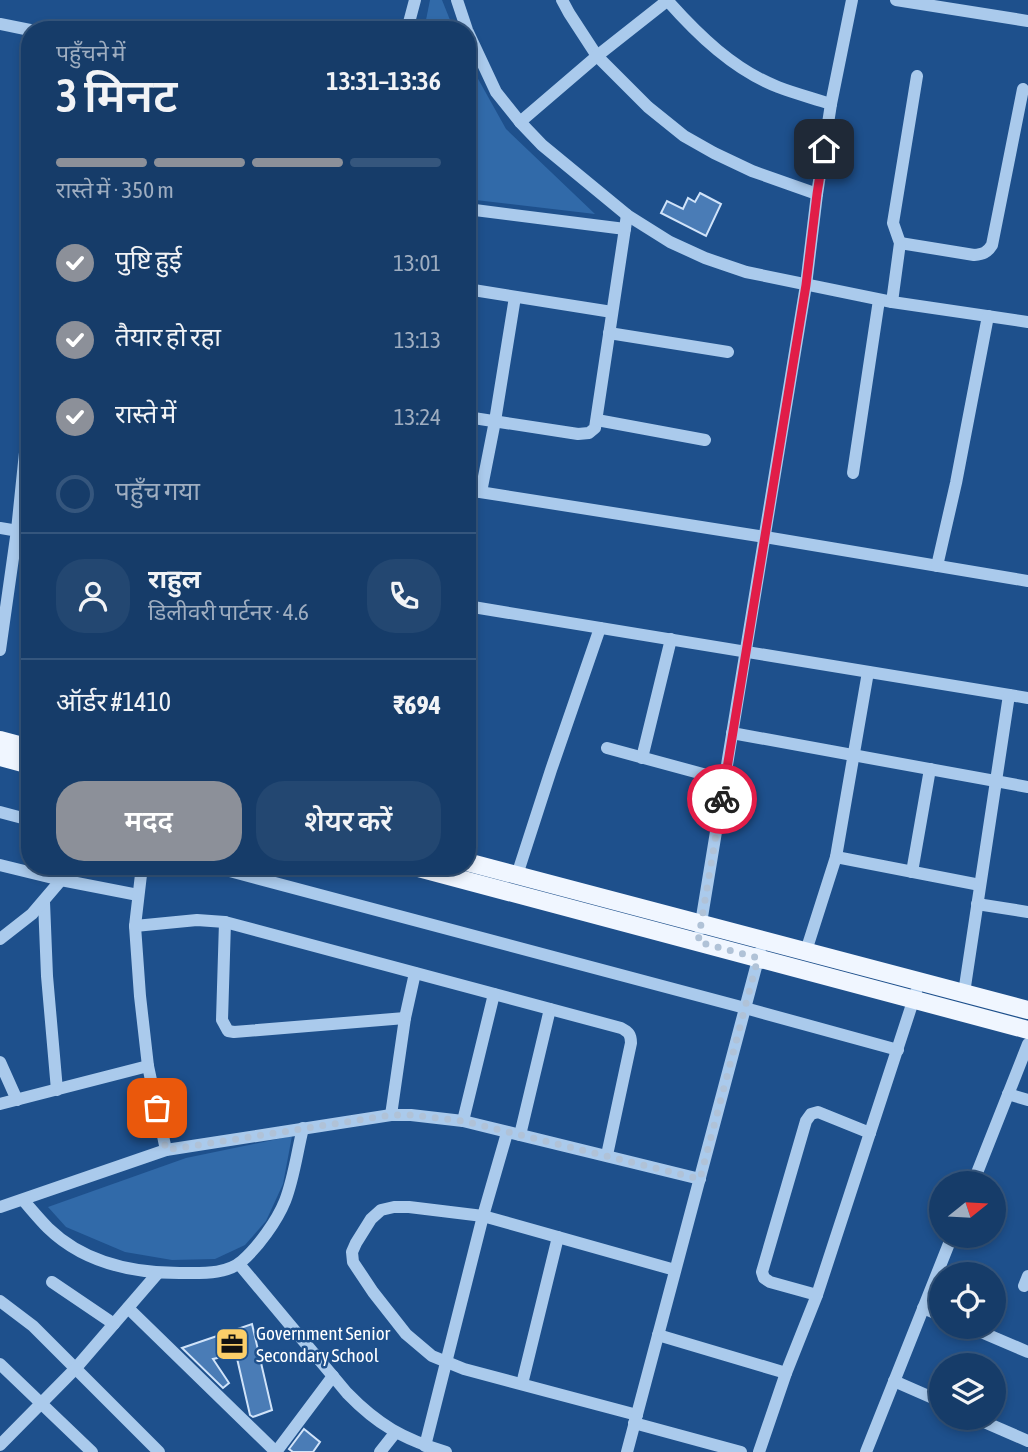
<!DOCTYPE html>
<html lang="hi">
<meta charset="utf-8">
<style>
:root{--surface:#163c69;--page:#234771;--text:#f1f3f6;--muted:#9eadc0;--line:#35567d;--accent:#8c9099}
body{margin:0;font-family:"Asap Condensed","Noto Sans Devanagari",sans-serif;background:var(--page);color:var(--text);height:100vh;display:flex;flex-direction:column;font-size:26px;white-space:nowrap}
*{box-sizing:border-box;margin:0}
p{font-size:23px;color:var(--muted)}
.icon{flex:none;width:38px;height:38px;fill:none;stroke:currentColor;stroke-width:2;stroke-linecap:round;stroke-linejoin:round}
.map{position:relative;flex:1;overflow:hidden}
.drawer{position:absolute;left:21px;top:21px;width:455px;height:854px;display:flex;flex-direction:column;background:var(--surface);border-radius:28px;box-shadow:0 4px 10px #0003,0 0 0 2px var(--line)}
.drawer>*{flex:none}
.needle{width:46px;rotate:72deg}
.controls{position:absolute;left:929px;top:1171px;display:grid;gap:14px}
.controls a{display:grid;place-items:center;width:77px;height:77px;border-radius:50%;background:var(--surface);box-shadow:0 4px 10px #0003,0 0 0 2px var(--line);font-size:35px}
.pin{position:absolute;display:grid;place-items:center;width:60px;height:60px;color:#fff;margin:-30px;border-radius:14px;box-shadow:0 4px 10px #0006}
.courier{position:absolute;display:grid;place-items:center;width:70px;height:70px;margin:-35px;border:5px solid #e11d48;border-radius:50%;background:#fff;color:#222;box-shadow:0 2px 9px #0007}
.head em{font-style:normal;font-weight:600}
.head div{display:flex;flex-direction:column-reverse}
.head{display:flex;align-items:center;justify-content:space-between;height:119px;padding:0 35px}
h1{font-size:46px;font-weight:600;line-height:52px}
.bar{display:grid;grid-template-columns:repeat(4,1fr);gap:10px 7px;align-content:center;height:84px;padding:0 35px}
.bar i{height:9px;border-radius:5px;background:var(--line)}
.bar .current{background:var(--accent)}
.bar p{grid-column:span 4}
.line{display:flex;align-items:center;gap:18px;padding:0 35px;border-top:2px solid var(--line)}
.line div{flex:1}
.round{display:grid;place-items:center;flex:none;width:74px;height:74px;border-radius:28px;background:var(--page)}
ol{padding:0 35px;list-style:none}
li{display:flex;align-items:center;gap:21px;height:77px}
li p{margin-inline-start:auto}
li .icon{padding:7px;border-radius:50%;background:var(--accent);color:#fff;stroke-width:4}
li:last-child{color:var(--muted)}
li i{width:38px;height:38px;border:4px solid var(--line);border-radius:50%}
.cta{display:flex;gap:14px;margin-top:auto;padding:14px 35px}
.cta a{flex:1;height:80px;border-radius:28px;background:var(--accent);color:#fff;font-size:28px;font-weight:600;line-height:80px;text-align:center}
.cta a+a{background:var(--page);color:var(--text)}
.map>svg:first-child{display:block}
</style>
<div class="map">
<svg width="1028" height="1452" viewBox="0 0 1028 1452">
<rect width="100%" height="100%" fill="#1e508c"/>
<!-- green -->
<g fill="#316aa9">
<path d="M430,0H442L454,30H424Z"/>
<path d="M467,59L506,129L595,214L467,199Z"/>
<path d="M292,1136L283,1184L266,1221L245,1245L215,1259L172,1260L125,1252L66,1227L48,1207L186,1158Z"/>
</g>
<!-- building -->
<g fill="#4a7cb6" stroke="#d0e3f9" stroke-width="2">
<path d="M700,193L721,204L706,236L661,213L667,201L683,209L688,198L695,202Z"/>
<path d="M252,1324L272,1410L253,1417L250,1415L236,1354L213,1359L229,1383L223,1388L182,1348Z"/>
<path d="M304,1429L320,1442L313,1452H293L289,1449Z"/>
</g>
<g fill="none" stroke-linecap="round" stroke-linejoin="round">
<!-- minor -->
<g stroke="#aacaec" stroke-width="12">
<path d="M457,0L467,30L496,92L520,122L542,145L627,215L670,242L705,258L746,272L892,302L1028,322"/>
<path d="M562,0L569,13L597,56L648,107L684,136L714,153L752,171L817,194"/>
<path d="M667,0C698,35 734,70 778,87C796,94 813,98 831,104"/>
<path d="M896,0L1028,21"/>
<path d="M0,24L30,30"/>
<path d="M407,30L415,0"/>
<path d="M520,122L597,56L668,0"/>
<path d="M467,209L625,229"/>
<path d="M900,243L974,255C983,254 987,253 992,245L1023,89"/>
<path d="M467,289L612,312"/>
<path d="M892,302L900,243L893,223L917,76"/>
<path d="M609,333L728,352"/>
<path d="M467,417L578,434L589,433L595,428L627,215"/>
<path d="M597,420L705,440"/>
<path d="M853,473L879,300"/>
<path d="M467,490L765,537L1028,581"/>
<path d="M481,492L495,421L515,297"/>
<path d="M0,528L30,533"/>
<path d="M937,566L956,483L988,316"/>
<path d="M467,606L1028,698"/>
<path d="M0,650L17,530L30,404"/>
<path d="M732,733L1028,787"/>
<path d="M607,748L725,780"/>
<path d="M642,758L671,639"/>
<path d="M0,812L30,820"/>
<path d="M836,857L980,885"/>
<path d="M0,865L61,880L138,895"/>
<path d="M142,866L135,926L140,996L148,1066L166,1150"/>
<path d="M211,866L745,1008L898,1050"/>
<path d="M912,872L930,769"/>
<path d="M517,875L551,770L600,628"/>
<path d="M44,902L47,976L57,1090"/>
<path d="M977,904L1028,912"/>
<path d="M225,922L222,1020L228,1031L234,1032L405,1018"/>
<path d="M135,926L197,920L225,922L621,1028C629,1032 631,1035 631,1043L607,1155"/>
<path d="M700,929L806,285L817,194L831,104L852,0"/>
<path d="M0,939L32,914L61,880"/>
<path d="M806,951L836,857L868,672"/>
<path d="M964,993L1009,695"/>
<path d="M0,1062L17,1100"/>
<path d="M1008,1094L1028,1100"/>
<path d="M0,1104L148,1066"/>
<path d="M391,1115L405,1018L415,973"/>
<path d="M463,1121L494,994"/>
<path d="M520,1135L550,1009"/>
<path d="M973,1183L1028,1044"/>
<path d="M23,1200C31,1209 39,1219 48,1228C85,1264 135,1274 186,1273C204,1273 227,1274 242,1261C258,1247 277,1221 285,1201C294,1178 297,1152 303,1128"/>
<path d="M0,1207L166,1150L391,1115H411L463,1121L700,1179"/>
<path d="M239,1264L347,1393C378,1425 403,1439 446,1452"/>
<path d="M52,1282L114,1324"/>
<path d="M1024,1286L1028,1276"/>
<path d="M817,1295L770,1282L764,1278L762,1272L806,1121L811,1114L818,1112L870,1133"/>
<path d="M0,1301L33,1326L159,1452"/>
<path d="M128,1308L276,1452"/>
<path d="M923,1308L942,1316"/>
<path d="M967,1326L1028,1352"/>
<path d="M658,1335L786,1373"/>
<path d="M0,1364L92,1452"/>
<path d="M894,1381L942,1402"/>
<path d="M522,1384L558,1237"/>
<path d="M637,1415L464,1369L432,1356L406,1334L373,1292L353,1262L352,1252L356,1243L371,1219L381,1210L394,1207H409L483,1216L675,1270"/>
<path d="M975,1418L1028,1441"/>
<path d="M634,1423L741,1452"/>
<path d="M0,1445L75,1369L157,1274"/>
<path d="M425,1446L483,1216L507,1133"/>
<path d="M276,1452L333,1376"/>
<path d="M380,1452L395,1433"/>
<path d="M627,1452L760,952"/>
<path d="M759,1452L786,1373L817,1295L916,992"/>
<path d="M866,1452L952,1236"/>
</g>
<!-- major -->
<g stroke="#f0f6ff" stroke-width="18">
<path d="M0,740L30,748"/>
<path d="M0,757L30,765"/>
<path d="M467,862L1028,1010"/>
<path d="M411,866L1028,1030"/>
</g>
</g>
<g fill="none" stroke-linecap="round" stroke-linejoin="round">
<!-- done -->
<path stroke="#b0c2d7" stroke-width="7" stroke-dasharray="0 12.6" d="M157,1108L166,1150L391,1115H411L463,1121L700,1179L758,958L698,942L722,799"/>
<!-- route -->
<path stroke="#e11d48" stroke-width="9" d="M722,799L806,285L817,194L824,149"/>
</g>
<!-- icons -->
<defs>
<g id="office-square" transform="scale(1.75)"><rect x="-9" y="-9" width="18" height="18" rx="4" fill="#fbce69" stroke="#1e508c"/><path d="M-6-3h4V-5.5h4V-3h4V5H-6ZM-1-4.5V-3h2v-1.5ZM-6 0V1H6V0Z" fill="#111"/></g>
</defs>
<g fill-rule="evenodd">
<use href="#office-square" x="232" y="1344"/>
</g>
<g text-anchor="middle" stroke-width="5" stroke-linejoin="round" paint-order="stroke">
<!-- poi labels -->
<g font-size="19" fill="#fff" stroke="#1e508c" text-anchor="start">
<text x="256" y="1340">Government Senior<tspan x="256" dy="22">Secondary School</tspan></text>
</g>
</g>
</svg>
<div class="controls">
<a><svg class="needle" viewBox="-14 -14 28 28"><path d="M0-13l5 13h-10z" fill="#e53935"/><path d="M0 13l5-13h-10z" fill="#9eadc0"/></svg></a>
<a><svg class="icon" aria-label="locate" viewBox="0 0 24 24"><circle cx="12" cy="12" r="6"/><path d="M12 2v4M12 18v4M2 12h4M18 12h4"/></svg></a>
<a><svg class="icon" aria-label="layers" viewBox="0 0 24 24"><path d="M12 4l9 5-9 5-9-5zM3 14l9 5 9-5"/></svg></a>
</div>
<div class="pin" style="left:157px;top:1108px;background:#ea580c"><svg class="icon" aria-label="bag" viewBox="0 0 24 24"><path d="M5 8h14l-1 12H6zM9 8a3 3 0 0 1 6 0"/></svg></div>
<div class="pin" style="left:824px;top:149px;background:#1f2937"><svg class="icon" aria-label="home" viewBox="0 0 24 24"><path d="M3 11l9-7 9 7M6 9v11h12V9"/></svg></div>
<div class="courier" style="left:722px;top:799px"><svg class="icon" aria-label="bike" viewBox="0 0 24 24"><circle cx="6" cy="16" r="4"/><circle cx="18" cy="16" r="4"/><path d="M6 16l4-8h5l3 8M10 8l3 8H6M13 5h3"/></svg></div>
<section class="drawer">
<div class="head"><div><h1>3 मिनट</h1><p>पहुँचने में</p></div><em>13:31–13:36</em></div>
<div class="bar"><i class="current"></i><i class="current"></i><i class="current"></i><i></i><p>रास्ते में · 350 m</p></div>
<ol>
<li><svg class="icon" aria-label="check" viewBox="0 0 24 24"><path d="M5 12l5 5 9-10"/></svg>पुष्टि हुई<p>13:01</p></li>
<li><svg class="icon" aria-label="check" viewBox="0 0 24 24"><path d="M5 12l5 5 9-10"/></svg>तैयार हो रहा<p>13:13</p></li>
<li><svg class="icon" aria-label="check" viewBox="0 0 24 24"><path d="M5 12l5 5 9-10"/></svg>रास्ते में<p>13:24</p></li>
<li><i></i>पहुँच गया</li>
</ol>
<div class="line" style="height:126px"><a class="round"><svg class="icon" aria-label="person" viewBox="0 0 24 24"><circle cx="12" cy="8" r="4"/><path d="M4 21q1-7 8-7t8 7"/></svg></a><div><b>राहुल</b><p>डिलीवरी पार्टनर · 4.6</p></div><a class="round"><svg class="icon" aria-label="phone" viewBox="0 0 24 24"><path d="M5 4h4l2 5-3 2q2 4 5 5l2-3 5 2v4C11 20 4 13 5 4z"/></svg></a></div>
<div class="line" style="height:91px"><div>ऑर्डर #1410</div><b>₹694</b></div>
<div class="cta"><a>मदद</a><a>शेयर करें</a></div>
</section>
</div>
